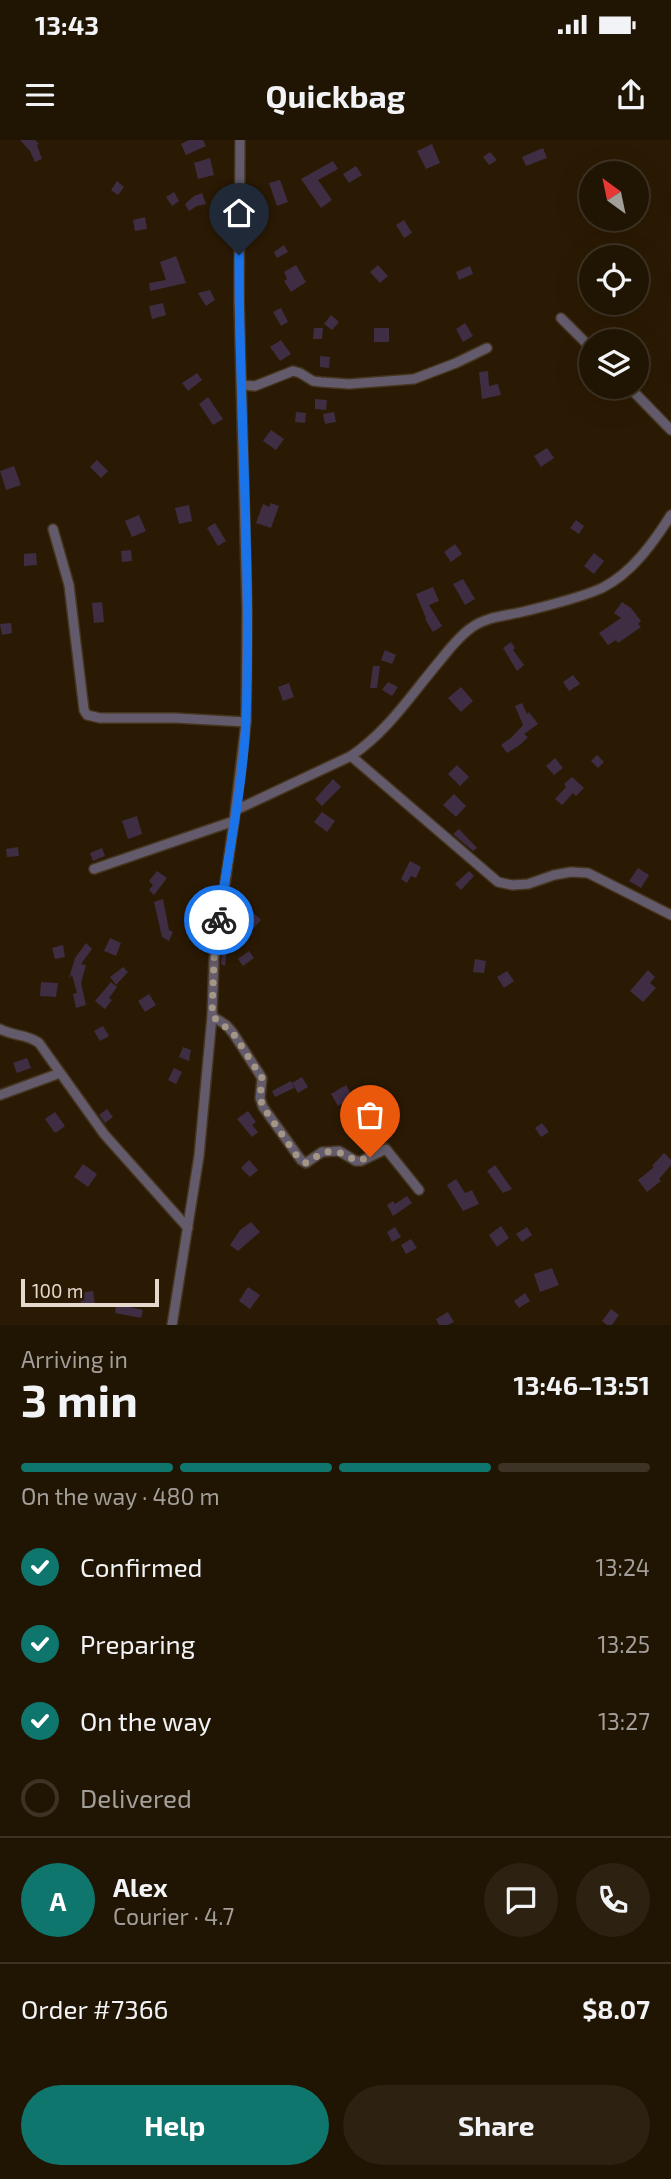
<!DOCTYPE html>
<meta charset="utf-8">
<style>
:root{--surface:#201402;--page:#2d2111;--text:#f1f3f6;--muted:#a29e99;--line:#3d3324;--accent:#0f766e}
body{margin:0;font-family:"Exo 2",sans-serif;background:var(--page);color:var(--text);height:100vh;display:flex;flex-direction:column;font-size:26px;white-space:nowrap}
*{box-sizing:border-box;margin:0}
p{font-size:23px;color:var(--muted)}
.icon{flex:none;width:38px;height:38px;fill:none;stroke:currentColor;stroke-width:2;stroke-linecap:round;stroke-linejoin:round}
.map{position:relative;height:1185px;overflow:hidden}
.side{display:flex;flex-direction:column;background:var(--surface);flex:1}
.side>*{flex:none}
.needle{width:46px;rotate:327deg}
.buttons{position:absolute;left:579px;top:21px;display:grid;gap:14px}
.buttons a{display:grid;place-items:center;width:70px;height:70px;border-radius:50%;background:var(--surface);box-shadow:0 7px 28px #0002,0 0 0 2px var(--line);font-size:35px}
.scale{position:absolute;left:21px;bottom:18px;width:138px;box-sizing:border-box;padding-left:7px;border:4px solid #e5d9cb;border-top:0;font-size:19px;line-height:24px;white-space:nowrap;color:#e5d9cb;-webkit-text-stroke:5px #2b1a03;paint-order:stroke}
.pin{position:absolute;display:grid;place-items:center;width:60px;height:60px;color:#fff;margin:-72px -30px;border-radius:50% 50% 50% 0;rotate:-45deg;box-shadow:0 0 7px #0007}
.pin .icon{rotate:45deg}
.courier{position:absolute;display:grid;place-items:center;width:70px;height:70px;margin:-35px;border:5px solid #1a73e8;border-radius:50%;background:#fff;color:#222;box-shadow:0 2px 9px #0007}
.overview em{font-style:normal;font-weight:700}
.overview div{display:flex;flex-direction:column-reverse}
.overview{display:flex;align-items:center;justify-content:space-between;height:119px;padding:0 21px}
h1{font-size:46px;font-weight:700;line-height:52px}
.bar{display:grid;grid-template-columns:repeat(4,1fr);gap:10px 7px;align-content:center;height:84px;padding:0 21px}
.bar i{height:9px;border-radius:5px;background:var(--line)}
.bar .active{background:var(--accent)}
.bar p{grid-column:span 4}
.line{display:flex;align-items:center;gap:18px;padding:0 21px;border-top:2px solid var(--line)}
.line div{flex:1}
.round{display:grid;place-items:center;flex:none;width:74px;height:74px;border-radius:37px;background:var(--page)}
ol{padding:0 21px;list-style:none}
li{display:flex;align-items:center;gap:21px;height:77px}
li p{margin-inline-start:auto}
li .icon{padding:7px;border-radius:50%;background:var(--accent);color:#fff;stroke-width:4}
li:last-child{color:var(--muted)}
li i{width:38px;height:38px;border:4px solid var(--line);border-radius:50%}
.button{display:flex;gap:14px;margin-top:auto;padding:14px 21px}
.button a{flex:1;height:80px;border-radius:42px;background:var(--accent);color:#fff;font-size:28px;font-weight:700;line-height:80px;text-align:center}
.button a+a{background:var(--page);color:var(--text)}
.status{display:flex;justify-content:space-between;align-items:center;height:49px;padding:0 35px;background:var(--surface);direction:ltr}
.status svg{height:19px;fill:currentColor}
header{display:flex;justify-content:space-between;align-items:center;height:91px;padding:0 21px;background:var(--surface);font-size:32px;font-weight:700}
.map>svg:first-child{display:block}
</style>
<div class="status"><b>13:43</b><svg viewBox="0 0 49 12"><path d="M0 12V9h3v3zM5 12V6h3v6zM10 12V3h3v9zM15 12V0h3v12zM26 1h20v11H26zM47 4h2v5h-2z"/></svg></div>
<header><svg class="icon" aria-label="menu" viewBox="0 0 24 24"><path d="M4 6h16M4 12h16M4 18h16"/></svg>Quickbag<svg class="icon" aria-label="share" viewBox="0 0 24 24"><path d="M12 15V3M7 8l5-5 5 5M5 13v7h14v-7"/></svg></header>
<div class="map">
<svg width="671" height="1185" viewBox="0 0 671 1185">
<rect width="100%" height="100%" fill="#2b1a03"/>
<!-- building -->
<g fill="#3f2d44">
<path d="M20,0H35L39,4L37,5L42,19L35,22L30,11Z"/>
<path d="M189,0H203L206,6L186,15L181,4Z"/>
<path d="M432,4L440,23L426,29L417,11Z"/>
<path d="M543,8L547,18L526,26L522,17Z"/>
<path d="M490,12L497,20L489,25L483,17Z"/>
<path d="M210,18L214,35L198,39L194,23Z"/>
<path d="M611,19L621,33H590Z"/>
<path d="M333,21L338,29L318,40L332,60L321,68L301,39Z"/>
<path d="M356,26L362,35L349,43L343,34Z"/>
<path d="M280,40L288,62L277,66L269,43Z"/>
<path d="M117,41L124,47L118,55L111,50Z"/>
<path d="M174,52L179,61L172,66L166,57Z"/>
<path d="M202,53L206,64L197,66L189,71L185,64L194,56Z"/>
<path d="M145,77L147,89L135,91L133,80Z"/>
<path d="M404,80L412,93L404,98L396,85Z"/>
<path d="M284,105L288,112L277,118L274,112Z"/>
<path d="M176,116L186,143L150,151L149,143L166,140L160,122Z"/>
<path d="M296,125L306,142L291,152L284,141L287,139L284,132Z"/>
<path d="M378,125L388,136L380,143L370,132Z"/>
<path d="M470,126L473,134L459,140L456,132Z"/>
<path d="M210,150L215,160L206,166L198,153Z"/>
<path d="M163,163L166,175L152,179L149,166Z"/>
<path d="M281,168L288,182L281,186L273,172Z"/>
<path d="M331,175L339,182L332,190L324,184Z"/>
<path d="M465,183L473,196L463,202L456,189Z"/>
<path d="M314,188H323L322,199H313Z"/>
<rect x="374" y="188" width="15" height="14"/>
<path d="M281,200L291,214L280,221L270,207Z"/>
<path d="M320,216L330,217L329,228L320,227Z"/>
<path d="M488,231L489,246L498,244L501,255L482,259L479,232Z"/>
<path d="M197,233L202,240L188,251L182,243Z"/>
<path d="M208,257L223,279L213,285L199,264Z"/>
<path d="M315,259L327,260L326,270L315,269Z"/>
<path d="M296,272L306,273L305,283L295,282Z"/>
<path d="M334,272L336,282L325,284L323,274Z"/>
<path d="M271,290L284,299L276,310L263,301Z"/>
<path d="M547,308L554,318L541,327L534,316Z"/>
<path d="M97,320L108,331L101,338L90,327Z"/>
<path d="M14,326L21,345L6,350L0,331Z"/>
<path d="M271,363L279,366L271,388L256,383L263,364L269,367Z"/>
<path d="M189,365L192,381L179,384L175,368Z"/>
<path d="M139,375L146,391L132,397L125,381Z"/>
<path d="M576,380L584,386L579,394L570,388Z"/>
<path d="M215,383L226,401L218,406L207,388Z"/>
<path d="M455,404L462,414L451,422L444,412Z"/>
<path d="M131,410L132,421L122,422L121,411Z"/>
<path d="M36,413L37,425L24,426V414Z"/>
<path d="M594,413L604,421L594,434L584,426Z"/>
<path d="M463,439L475,459L465,465L453,444Z"/>
<path d="M433,447L439,461L429,465L442,486L433,492L425,479L426,478L416,454Z"/>
<path d="M102,462L104,482L94,483L92,463Z"/>
<path d="M622,462L631,468L641,481L638,484L641,487L618,503L616,500L608,505L599,493L621,478L614,473Z"/>
<path d="M11,483L12,493L2,495L0,484Z"/>
<path d="M511,502L515,508L513,510L524,525L517,531L503,508Z"/>
<path d="M385,510L396,515L392,524L381,520Z"/>
<path d="M373,526H380L377,548H370Z"/>
<path d="M573,535L580,544L569,551L563,542Z"/>
<path d="M388,542L398,547L392,556L382,550Z"/>
<path d="M289,543L294,557L283,561L278,547Z"/>
<path d="M461,547L473,561L461,572L448,558Z"/>
<path d="M522,563L527,574L529,572L538,584L524,594L528,597L520,605L507,613L501,605L512,597L523,585L515,566Z"/>
<path d="M597,615L604,622L598,628L591,621Z"/>
<path d="M555,618L563,628L554,635L546,626Z"/>
<path d="M457,625L469,637L460,646L448,634Z"/>
<path d="M572,637L584,648L576,656L573,653L562,665L555,659L566,647L564,644Z"/>
<path d="M333,639L341,647L322,666L315,659Z"/>
<path d="M454,654L466,666L456,677L443,665Z"/>
<path d="M322,672L335,681L327,692L314,682Z"/>
<path d="M137,676L142,694L128,699L122,681Z"/>
<path d="M459,689L477,708L473,711L453,694Z"/>
<path d="M18,707L19,716L7,717L6,709Z"/>
<path d="M102,708L105,716L93,721L90,713Z"/>
<path d="M410,721L421,727L416,738L411,736L407,743L401,739Z"/>
<path d="M638,728L649,735L641,748L629,741Z"/>
<path d="M157,731L167,738L154,755L149,750L153,745L149,741Z"/>
<path d="M469,731L474,736L461,750L455,744Z"/>
<path d="M163,759L169,790L173,792L169,801L162,797L154,762Z"/>
<path d="M249,769L261,780L251,791L239,780Z"/>
<path d="M110,798L121,803L116,816L104,811Z"/>
<path d="M224,799L228,800L225,826L221,824Z"/>
<path d="M86,803L92,809L81,824L86,825L81,843L86,865L76,868L73,854L77,853L72,835L69,838L75,818Z"/>
<path d="M63,805L65,817L55,819L52,808Z"/>
<path d="M249,811L254,818L243,826L238,819Z"/>
<path d="M475,819L486,821L484,833L473,832Z"/>
<path d="M123,827L128,832L116,845L110,837Z"/>
<path d="M648,830L655,837L650,843L656,848L643,862L630,851Z"/>
<path d="M507,831L514,841L504,848L497,837Z"/>
<path d="M41,842L58,843L56,857L40,856Z"/>
<path d="M111,842L117,847L109,858L112,860L105,869L95,861Z"/>
<path d="M149,854L156,865L145,872L138,861Z"/>
<path d="M103,886L109,896L100,901L94,891Z"/>
<path d="M183,907L191,910L189,921L179,917Z"/>
<path d="M27,918L31,928L17,933L13,923Z"/>
<path d="M174,928L182,932L176,944L168,940Z"/>
<path d="M302,937L308,947L298,953L292,943Z"/>
<path d="M291,941L294,948L275,957L272,951Z"/>
<path d="M346,945L353,957L338,966L331,954Z"/>
<path d="M107,969L113,977L105,983L99,975Z"/>
<path d="M248,971L256,982L252,985L258,992L252,997L237,979Z"/>
<path d="M55,972L65,986L57,992H54L45,979Z"/>
<path d="M542,983L549,992L541,997L535,988Z"/>
<path d="M664,1013L671,1020V1025L659,1039L661,1041L647,1052L638,1040L654,1027L652,1026Z"/>
<path d="M249,1020L258,1030L250,1037L241,1028Z"/>
<path d="M83,1024L97,1034L88,1047L74,1037Z"/>
<path d="M495,1025L512,1049L503,1053L500,1049L487,1031Z"/>
<path d="M456,1039L465,1053L472,1050L479,1064L463,1071L447,1045Z"/>
<path d="M407,1056L412,1063L393,1076L387,1065L393,1061L395,1064Z"/>
<path d="M251,1082L260,1092L238,1111L230,1105L240,1090Z"/>
<path d="M501,1086L509,1098L497,1107L489,1095Z"/>
<path d="M395,1087L401,1097L392,1102L387,1092Z"/>
<path d="M527,1087L532,1095L522,1102L516,1094Z"/>
<path d="M411,1099L417,1108L406,1114L401,1105Z"/>
<path d="M552,1128L559,1145L540,1152L534,1134Z"/>
<path d="M248,1147L260,1155L250,1169L239,1161Z"/>
<path d="M93,1151L95,1165L81,1167L80,1153Z"/>
<path d="M525,1153L530,1161L519,1168L514,1161Z"/>
<path d="M116,1164L143,1170L141,1178L115,1173Z"/>
<path d="M611,1169L619,1175L612,1185H607L602,1181Z"/>
<path d="M448,1172L454,1182L448,1185H439L436,1179Z"/>
</g>
<g fill="none" stroke-linecap="round" stroke-linejoin="round">
<!-- minor casing -->
<g stroke="#45351f" stroke-width="12">
<g id="minor">
<path d="M561,178L592,209"/>
<path d="M242,245L255,246L293,231L300,233L313,241L321,242L349,244L414,239L456,223L487,208"/>
<path d="M629,247L671,290"/>
<path d="M53,389L69,445L84,570L87,575L100,578H175L246,582"/>
<path d="M351,616L498,742L512,745L528,744L554,735L571,732L588,733L671,775"/>
<path d="M236,670L351,616C387,592 411,555 438,523C448,511 458,497 471,488C487,476 507,476 526,471C550,465 580,458 602,448C632,433 654,402 671,375"/>
<path d="M94,729L234,681"/>
<path d="M212,876L226,885L233,893L262,938L260,958L263,967L301,1020L306,1023L322,1012L339,1011L356,1021H361L386,1009L419,1050"/>
<path d="M0,889C12,896 28,894 39,903L104,994L188,1088"/>
<path d="M0,955L60,933"/>
<path d="M172,1185L199,1016L212,876L214,819L234,681L246,582L247,471L239,161L240,0"/>
</g>
</g>
<!-- minor -->
<use href="#minor" stroke="#635b6b" stroke-width="9"/>
</g>
<g fill="none" stroke-linecap="round" stroke-linejoin="round">
<!-- done -->
<path stroke="#a49685" stroke-width="7" stroke-dasharray="0 12.6" d="M219,780L214,819L212,876L233,893L262,938L260,958L263,967L297,1016L306,1023C327,1009 334,1007 356,1021L370,1017"/>
<!-- route -->
<path stroke="#1a73e8" stroke-width="9" d="M219,780C228,714 243,647 246,581C252,426 239,270 239,115"/>
</g>
</svg>
<div class="buttons">
<a><svg class="needle" viewBox="-14 -14 28 28"><path d="M0-13l5 13h-10z" fill="#e53935"/><path d="M0 13l5-13h-10z" fill="#a29e99"/></svg></a>
<a><svg class="icon" aria-label="locate" viewBox="0 0 24 24"><circle cx="12" cy="12" r="6"/><path d="M12 2v4M12 18v4M2 12h4M18 12h4"/></svg></a>
<a><svg class="icon" aria-label="layers" viewBox="0 0 24 24"><path d="M12 4l9 5-9 5-9-5zM3 14l9 5 9-5"/></svg></a>
</div>
<div class="scale">100 m</div>
<div class="pin" style="left:370px;top:1017px;background:#ea580c"><svg class="icon" aria-label="bag" viewBox="0 0 24 24"><path d="M5 8h14l-1 12H6zM9 8a3 3 0 0 1 6 0"/></svg></div>
<div class="pin" style="left:239px;top:115px;background:#1f2937"><svg class="icon" aria-label="home" viewBox="0 0 24 24"><path d="M3 11l9-7 9 7M6 9v11h12V9"/></svg></div>
<div class="courier" style="left:219px;top:780px"><svg class="icon" aria-label="bike" viewBox="0 0 24 24"><circle cx="6" cy="16" r="4"/><circle cx="18" cy="16" r="4"/><path d="M6 16l4-8h5l3 8M10 8l3 8H6M13 5h3"/></svg></div>
</div>
<section class="side">
<div class="overview"><div><h1>3 min</h1><p>Arriving in</p></div><em>13:46–13:51</em></div>
<div class="bar"><i class="active"></i><i class="active"></i><i class="active"></i><i></i><p>On the way · 480 m</p></div>
<ol>
<li><svg class="icon" aria-label="check" viewBox="0 0 24 24"><path d="M5 12l5 5 9-10"/></svg>Confirmed<p>13:24</p></li>
<li><svg class="icon" aria-label="check" viewBox="0 0 24 24"><path d="M5 12l5 5 9-10"/></svg>Preparing<p>13:25</p></li>
<li><svg class="icon" aria-label="check" viewBox="0 0 24 24"><path d="M5 12l5 5 9-10"/></svg>On the way<p>13:27</p></li>
<li><i></i>Delivered</li>
</ol>
<div class="line" style="height:126px"><b class="round" style="background:var(--accent);color:#fff">A</b><div><b>Alex</b><p>Courier · 4.7</p></div><a class="round"><svg class="icon" aria-label="chat" viewBox="0 0 24 24"><path d="M4 5h16v11H9l-5 4z"/></svg></a><a class="round"><svg class="icon" aria-label="phone" viewBox="0 0 24 24"><path d="M5 4h4l2 5-3 2q2 4 5 5l2-3 5 2v4C11 20 4 13 5 4z"/></svg></a></div>
<div class="line" style="height:91px"><div>Order #7366</div><b>$8.07</b></div>
<div class="button"><a>Help</a><a>Share</a></div>
</section>
